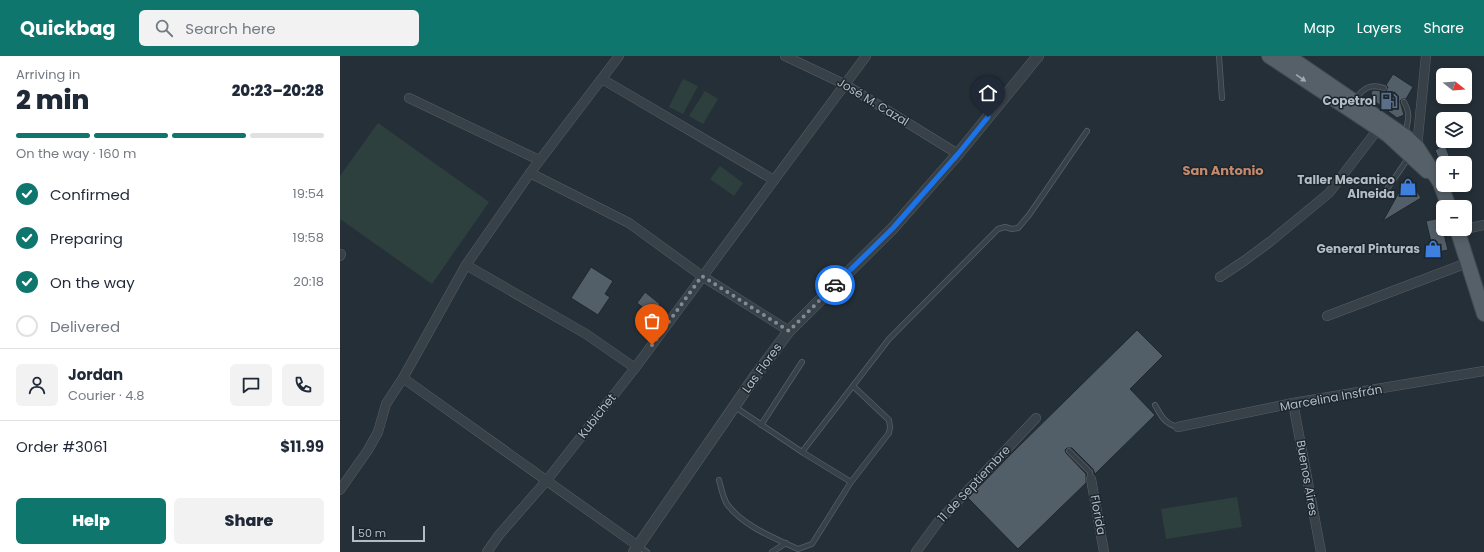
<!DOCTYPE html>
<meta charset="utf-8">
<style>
:root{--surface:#fff;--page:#f2f2f3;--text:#1f2937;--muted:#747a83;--line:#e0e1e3;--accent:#0f766e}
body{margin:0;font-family:Poppins,sans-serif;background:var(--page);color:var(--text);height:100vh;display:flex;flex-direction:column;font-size:15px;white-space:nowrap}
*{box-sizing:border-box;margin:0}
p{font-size:13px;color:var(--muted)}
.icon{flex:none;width:22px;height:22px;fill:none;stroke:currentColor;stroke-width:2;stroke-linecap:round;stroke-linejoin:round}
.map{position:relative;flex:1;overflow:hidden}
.panel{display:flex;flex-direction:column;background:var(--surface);width:340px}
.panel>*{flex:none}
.needle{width:26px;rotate:107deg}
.fabs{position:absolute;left:1096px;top:12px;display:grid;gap:8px}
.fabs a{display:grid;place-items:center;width:36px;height:36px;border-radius:6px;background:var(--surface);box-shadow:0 2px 6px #0003;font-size:20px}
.scale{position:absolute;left:12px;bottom:10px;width:73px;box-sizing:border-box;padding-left:4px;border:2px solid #b3bcc4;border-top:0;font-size:11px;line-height:14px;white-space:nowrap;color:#b3bcc4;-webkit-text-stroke:3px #1d262d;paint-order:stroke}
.pin{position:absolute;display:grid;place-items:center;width:34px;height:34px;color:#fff;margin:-41px -17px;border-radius:50% 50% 50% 0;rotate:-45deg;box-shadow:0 0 4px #0007}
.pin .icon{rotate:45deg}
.courier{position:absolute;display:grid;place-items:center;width:40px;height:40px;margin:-20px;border:3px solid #1a73e8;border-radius:50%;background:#fff;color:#222;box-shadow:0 1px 5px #0007}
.headline em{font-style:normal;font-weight:800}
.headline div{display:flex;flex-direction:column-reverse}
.headline{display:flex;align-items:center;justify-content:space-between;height:68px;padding:0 16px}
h1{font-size:26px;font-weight:800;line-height:30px}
.bar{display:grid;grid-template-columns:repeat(4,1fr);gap:6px 4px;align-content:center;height:48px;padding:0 16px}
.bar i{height:5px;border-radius:3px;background:var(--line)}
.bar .active{background:var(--accent)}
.bar p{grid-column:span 4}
.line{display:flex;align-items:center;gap:10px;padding:0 16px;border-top:1px solid var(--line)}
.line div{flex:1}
.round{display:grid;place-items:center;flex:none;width:42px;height:42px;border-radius:6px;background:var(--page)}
ol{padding:0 16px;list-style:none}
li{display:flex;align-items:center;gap:12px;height:44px}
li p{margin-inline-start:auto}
li .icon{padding:4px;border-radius:50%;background:var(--accent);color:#fff;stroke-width:4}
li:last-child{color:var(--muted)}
li i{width:22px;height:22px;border:2px solid var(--line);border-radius:50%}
.cta{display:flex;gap:8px;margin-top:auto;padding:8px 16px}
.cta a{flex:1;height:46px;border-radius:6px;background:var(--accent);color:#fff;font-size:16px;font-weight:800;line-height:46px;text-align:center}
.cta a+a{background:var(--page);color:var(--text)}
header{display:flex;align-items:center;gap:24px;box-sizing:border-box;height:56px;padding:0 20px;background:var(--accent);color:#fff}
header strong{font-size:19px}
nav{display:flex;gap:22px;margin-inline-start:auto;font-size:14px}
.search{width:280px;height:36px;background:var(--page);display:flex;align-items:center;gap:10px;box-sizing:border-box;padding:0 14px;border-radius:6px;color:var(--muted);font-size:15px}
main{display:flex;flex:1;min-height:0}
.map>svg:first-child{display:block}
</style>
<header>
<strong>Quickbag</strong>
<div class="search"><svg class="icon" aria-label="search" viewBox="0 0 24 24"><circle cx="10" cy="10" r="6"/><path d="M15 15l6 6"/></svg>Search here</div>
<nav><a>Map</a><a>Layers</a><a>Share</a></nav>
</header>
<main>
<section class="panel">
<div class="headline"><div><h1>2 min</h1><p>Arriving in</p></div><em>20:23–20:28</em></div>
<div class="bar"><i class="active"></i><i class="active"></i><i class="active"></i><i></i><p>On the way · 160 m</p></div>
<ol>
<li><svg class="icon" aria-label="check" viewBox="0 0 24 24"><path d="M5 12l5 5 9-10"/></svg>Confirmed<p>19:54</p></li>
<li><svg class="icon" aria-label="check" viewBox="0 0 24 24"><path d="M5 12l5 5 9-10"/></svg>Preparing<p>19:58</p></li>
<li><svg class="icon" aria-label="check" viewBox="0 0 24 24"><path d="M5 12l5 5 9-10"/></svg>On the way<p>20:18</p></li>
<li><i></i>Delivered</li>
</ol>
<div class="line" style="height:72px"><a class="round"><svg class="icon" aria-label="person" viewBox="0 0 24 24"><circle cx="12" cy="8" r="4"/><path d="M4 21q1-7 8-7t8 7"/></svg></a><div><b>Jordan</b><p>Courier · 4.8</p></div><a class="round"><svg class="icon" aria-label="chat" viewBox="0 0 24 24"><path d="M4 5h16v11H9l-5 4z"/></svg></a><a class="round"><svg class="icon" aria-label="phone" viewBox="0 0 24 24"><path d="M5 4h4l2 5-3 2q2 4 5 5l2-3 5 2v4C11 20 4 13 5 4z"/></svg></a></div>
<div class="line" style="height:52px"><div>Order #3061</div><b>$11.99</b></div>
<div class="cta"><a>Help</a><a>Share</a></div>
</section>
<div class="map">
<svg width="1144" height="496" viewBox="0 0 1144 496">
<rect width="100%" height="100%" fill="#252f37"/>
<!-- green -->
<g fill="#2d403e">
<path d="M343,23L358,30L343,58L329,51Z"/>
<path d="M365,35L378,43L363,68L349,60Z"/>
<path d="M38,67L149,146L92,228L0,163V120Z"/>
<path d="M380,110L403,127L394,140L370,123Z"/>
<path d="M897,441L902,471L826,483L821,453Z"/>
</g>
<!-- building -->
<g fill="#525e68" stroke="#1f282f">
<path d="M1053,18L1073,31L1066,43H1063L1060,45L1064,59L1057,62L1033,44L1031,37L1033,34L1046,35L1048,31L1046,29Z"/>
<path d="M1105,89L1111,105L1103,107V109H1101L1095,94Z"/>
<path d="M1068,120L1081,142L1043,165Z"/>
<path d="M1100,162L1108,194L1088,198V187L1091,186L1086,165Z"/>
<path d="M251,211L273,225L265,238L270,241L258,259L231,242Z"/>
<path d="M305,236L320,248L312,258L297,247Z"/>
<path d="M797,274L823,300L790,333L815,359L755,418L753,413L732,392H727L725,394L726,397L746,418V427L678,493L628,442L673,396Z"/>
</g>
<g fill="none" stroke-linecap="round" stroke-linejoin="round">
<!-- service casing -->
<g stroke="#565f66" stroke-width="6">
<g id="service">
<path d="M879,0L882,42"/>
<path d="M1015,43C1023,33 1030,27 1044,32"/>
<path d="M1064,46C1071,58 1068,65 1065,78"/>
<path d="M1045,136L1069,101"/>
<path d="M815,349C821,360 825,368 838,371"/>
<path d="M395,351L462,396L511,426L549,377L550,371L549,364L513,330"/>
<path d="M421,369L462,306"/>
<path d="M729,395L750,416L751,423"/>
<path d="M462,396L549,283L658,173L665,171L672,173L678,172L689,159L747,75"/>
<path d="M379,424C381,431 383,442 387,448C403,470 434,482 458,493L472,488L511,426"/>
<path d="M298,490L307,496"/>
<path d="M432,496L446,487"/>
</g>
</g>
<!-- minor casing -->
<g stroke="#565f66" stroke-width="10">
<g id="minor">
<path d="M445,0L506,29L618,98"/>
<path d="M262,23L434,124"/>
<path d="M69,42L199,104"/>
<path d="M1077,91L1086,0"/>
<path d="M190,117L289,167L362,220L449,275"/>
<path d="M1125,173L1144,169"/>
<path d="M0,200L1,198"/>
<path d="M126,209L246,278L295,312"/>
<path d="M880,221L904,205L931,185L989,137L1038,73"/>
<path d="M987,260L1127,207"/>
<path d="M63,322L298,490"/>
<path d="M953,347L981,496"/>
<path d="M838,371L953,347L1144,315"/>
<path d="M751,423L764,496"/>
<path d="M0,434L28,394L38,376L46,348L63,322L126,209L190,117L279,0"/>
<path d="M147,496L159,479L207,424L295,312L526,0"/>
<path d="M576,496L598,466L696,362"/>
</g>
</g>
<!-- tertiary casing -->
<g stroke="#565f66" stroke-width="12">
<path id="tertiary" d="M294,496L416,319L449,275L553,172L618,98L698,0"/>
</g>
<!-- primary casing -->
<g stroke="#414a51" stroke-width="16">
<g id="primary">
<path d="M929,0L1048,79L1087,115"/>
<path d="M948,0L1065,80L1077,91L1100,127L1109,151"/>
<path d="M1117,173L1144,258"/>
</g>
</g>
<!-- service -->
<use href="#service" stroke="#384148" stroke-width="4.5"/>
<!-- minor -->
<use href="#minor" stroke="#384148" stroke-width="9"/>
<!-- tertiary -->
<use href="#tertiary" stroke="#384148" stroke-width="11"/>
<!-- primary -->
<use href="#primary" stroke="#566068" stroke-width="14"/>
</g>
<!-- one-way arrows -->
<defs><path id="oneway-solid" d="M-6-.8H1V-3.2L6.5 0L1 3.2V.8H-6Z"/></defs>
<use fill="#a0aab2" href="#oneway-solid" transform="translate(961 22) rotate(34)"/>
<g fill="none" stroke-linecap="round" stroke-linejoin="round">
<!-- done -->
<path stroke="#818b93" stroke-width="4" stroke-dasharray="0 7.2" d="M312,289L362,220L449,275L495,229"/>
<!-- route -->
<path stroke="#1a73e8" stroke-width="5" d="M495,229L553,172L618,98L648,61"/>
</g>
<!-- icons -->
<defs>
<g id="fuel-bare" transform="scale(1.38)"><path d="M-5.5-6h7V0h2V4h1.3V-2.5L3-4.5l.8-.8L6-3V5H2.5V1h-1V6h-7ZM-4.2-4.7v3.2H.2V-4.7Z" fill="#5c6f8a" stroke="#1d262d" stroke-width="2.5" paint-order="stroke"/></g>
<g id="shop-bare" transform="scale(1.38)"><path d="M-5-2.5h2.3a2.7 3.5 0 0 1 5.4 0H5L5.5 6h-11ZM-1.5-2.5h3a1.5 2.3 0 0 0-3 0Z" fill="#3f7fe0" stroke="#1d262d" stroke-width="2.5" paint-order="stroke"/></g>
</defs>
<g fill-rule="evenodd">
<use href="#fuel-bare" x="1049" y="45"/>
<use href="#shop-bare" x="1068" y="131"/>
<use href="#shop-bare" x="1093" y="193"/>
</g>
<g text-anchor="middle" stroke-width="3" stroke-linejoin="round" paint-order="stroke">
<!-- poi labels -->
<g font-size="12" font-weight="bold" fill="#b3bcc4" stroke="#1d262d" text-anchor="end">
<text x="1036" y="49">Copetrol</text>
<text x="1055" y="128">Taller Mecanico<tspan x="1055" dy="14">Alneida</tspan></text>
<text x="1080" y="197">General Pinturas</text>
</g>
<!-- street labels -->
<g font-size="12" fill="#b3bcc4" stroke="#1d262d">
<text transform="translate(533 46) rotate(31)" y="4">José M. Cazal</text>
<text transform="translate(422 312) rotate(-54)" y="4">Las Flores</text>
<text transform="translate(991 342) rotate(-10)" y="4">Marcelina Insfrán</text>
<text transform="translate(257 360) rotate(-52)" y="4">Kubichet</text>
<text transform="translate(967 422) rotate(80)" y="4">Buenos Aires</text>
<text transform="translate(634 428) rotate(-47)" y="4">11 de Septiembre</text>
<text transform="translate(758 459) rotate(80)" y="4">Florida</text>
</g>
<!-- neighbourhood labels -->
<g font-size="13" font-weight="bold" fill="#c5896d" stroke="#1d262d">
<text x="883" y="119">San Antonio</text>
</g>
</g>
</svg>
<div class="fabs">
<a><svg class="needle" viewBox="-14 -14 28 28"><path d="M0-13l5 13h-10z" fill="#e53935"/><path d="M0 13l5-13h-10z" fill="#747a83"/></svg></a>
<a><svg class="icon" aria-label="layers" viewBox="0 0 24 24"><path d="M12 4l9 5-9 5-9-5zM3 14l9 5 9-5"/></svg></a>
<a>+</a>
<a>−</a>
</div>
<div class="scale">50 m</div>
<div class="pin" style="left:312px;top:289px;background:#ea580c"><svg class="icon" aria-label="bag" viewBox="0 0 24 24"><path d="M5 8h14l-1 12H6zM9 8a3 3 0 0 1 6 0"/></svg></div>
<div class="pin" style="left:648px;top:61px;background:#1f2937"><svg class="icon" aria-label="home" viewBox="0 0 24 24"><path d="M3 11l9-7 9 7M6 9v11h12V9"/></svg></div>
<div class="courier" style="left:495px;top:229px"><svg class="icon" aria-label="car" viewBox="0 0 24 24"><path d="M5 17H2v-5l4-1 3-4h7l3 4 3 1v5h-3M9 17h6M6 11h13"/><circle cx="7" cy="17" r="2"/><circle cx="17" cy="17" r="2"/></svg></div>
</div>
</main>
